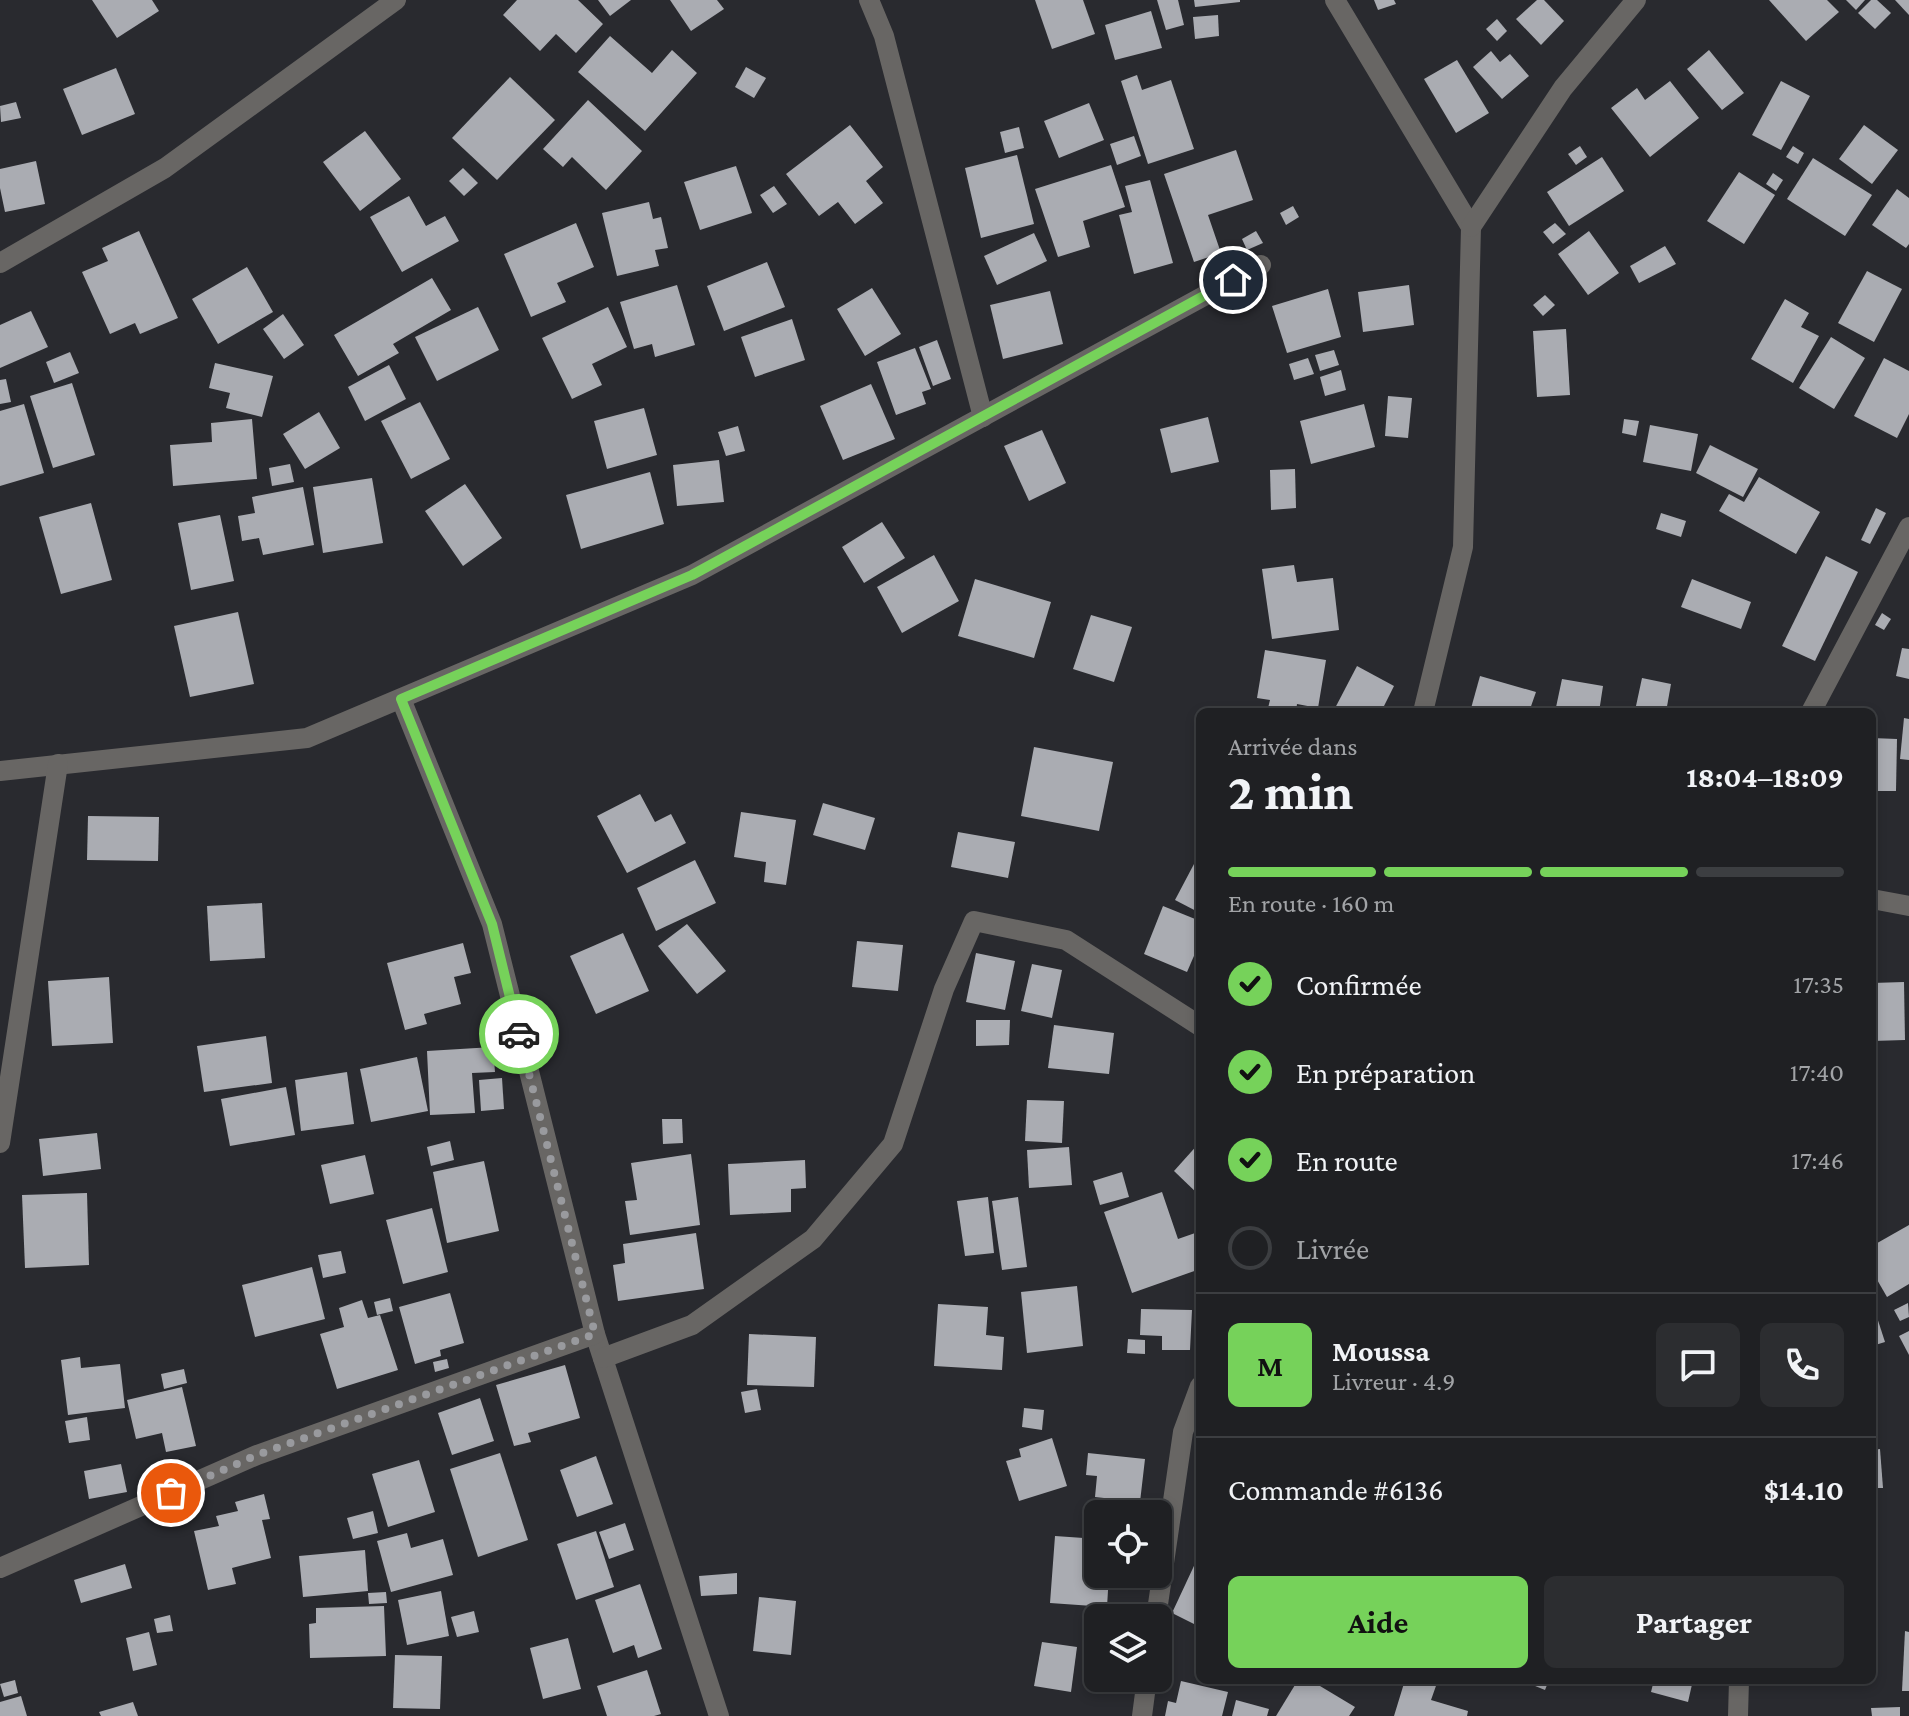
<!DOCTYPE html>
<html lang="fr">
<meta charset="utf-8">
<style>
:root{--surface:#1f2023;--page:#2c2d30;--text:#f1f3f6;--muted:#a1a3a6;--line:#3c3e41;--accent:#76d25a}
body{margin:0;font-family:"Crimson Pro",serif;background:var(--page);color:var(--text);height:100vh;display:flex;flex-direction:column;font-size:30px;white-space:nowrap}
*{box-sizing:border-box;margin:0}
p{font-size:26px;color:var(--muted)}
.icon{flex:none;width:44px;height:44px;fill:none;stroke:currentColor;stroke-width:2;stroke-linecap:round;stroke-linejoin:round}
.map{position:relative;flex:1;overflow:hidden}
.side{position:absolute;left:1196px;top:708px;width:680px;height:976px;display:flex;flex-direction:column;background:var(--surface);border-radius:12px;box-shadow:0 4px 12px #0003,0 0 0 2px var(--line)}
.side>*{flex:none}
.fabs{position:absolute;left:1084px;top:1500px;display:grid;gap:16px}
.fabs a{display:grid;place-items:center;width:88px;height:88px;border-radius:12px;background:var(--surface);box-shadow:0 4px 12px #0003,0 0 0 2px var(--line);font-size:40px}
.pin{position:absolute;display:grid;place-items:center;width:68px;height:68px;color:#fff;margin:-34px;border:4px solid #fff;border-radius:50%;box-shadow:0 2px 8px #0007}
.courier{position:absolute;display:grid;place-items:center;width:80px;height:80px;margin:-40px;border:6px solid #76d25a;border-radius:50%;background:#fff;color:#222;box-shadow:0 2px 10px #0007}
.headline em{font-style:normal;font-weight:700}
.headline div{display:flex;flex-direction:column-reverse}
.headline{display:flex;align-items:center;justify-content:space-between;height:136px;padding:0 32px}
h1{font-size:52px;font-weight:700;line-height:60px}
.bar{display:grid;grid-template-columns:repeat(4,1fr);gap:12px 8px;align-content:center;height:96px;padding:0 32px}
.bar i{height:10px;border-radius:6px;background:var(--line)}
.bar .on{background:var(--accent)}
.bar p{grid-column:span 4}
.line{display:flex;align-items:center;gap:20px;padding:0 32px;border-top:2px solid var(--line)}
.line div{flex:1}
.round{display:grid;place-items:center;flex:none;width:84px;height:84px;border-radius:12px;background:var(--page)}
ol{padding:0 32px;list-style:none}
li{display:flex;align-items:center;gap:24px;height:88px}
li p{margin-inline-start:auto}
li .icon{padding:8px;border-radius:50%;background:var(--accent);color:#111;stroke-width:4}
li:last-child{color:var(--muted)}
li i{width:44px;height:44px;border:4px solid var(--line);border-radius:50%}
.primary-button{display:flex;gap:16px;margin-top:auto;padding:16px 32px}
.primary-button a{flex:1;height:92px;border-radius:12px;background:var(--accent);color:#111;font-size:32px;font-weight:700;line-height:92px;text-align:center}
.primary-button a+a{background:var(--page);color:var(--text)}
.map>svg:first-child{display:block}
</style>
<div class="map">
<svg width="1909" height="1716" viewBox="0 0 1909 1716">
<rect width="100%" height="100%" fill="#292a2f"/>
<!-- building -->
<g fill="#aaacb2">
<path d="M92,0H152L159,11L117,38Z"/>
<path d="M517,0H578L603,24L576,53L556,34L540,51L503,15Z"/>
<path d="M598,0H631L610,16Z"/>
<path d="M670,0H717L724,9L691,31Z"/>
<path d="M1035,0H1083L1095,34L1052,49Z"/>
<path d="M1157,0H1178L1184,25L1166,30Z"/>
<path d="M1194,0H1240V2L1195,7Z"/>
<path d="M1374,0H1394L1396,4L1378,10Z"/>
<path d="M1537,0H1544L1564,21L1541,45L1516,19Z"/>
<path d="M1769,0H1827L1839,12L1806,41Z"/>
<path d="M1846,0H1865L1856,10Z"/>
<path d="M1871,0H1877L1891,13L1875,29L1858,13Z"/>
<path d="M1895,0H1909V15Z"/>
<path d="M1151,11L1162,48L1115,60L1105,25Z"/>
<path d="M1218,15L1219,36L1195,39L1193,17Z"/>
<path d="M1497,19L1507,31L1497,41L1486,29Z"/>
<path d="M610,36L652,73L672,50L697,73L645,131L578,72Z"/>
<path d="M1709,50L1744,93L1722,110L1687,69Z"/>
<path d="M1491,51L1500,62L1510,54L1529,76L1502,99L1473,67Z"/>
<path d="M1457,60L1489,113L1456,133L1424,79Z"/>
<path d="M746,67L766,78L754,98L735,87Z"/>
<path d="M116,68L135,114L82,135L63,89Z"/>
<path d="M1137,75L1142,90L1171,80L1194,149L1148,164L1121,81Z"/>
<path d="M510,77L555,120L497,180L452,138Z"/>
<path d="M1670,81L1699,118L1650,157L1611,108L1637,88L1645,100Z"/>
<path d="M1781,81L1810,96L1781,150L1752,135Z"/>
<path d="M588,100L642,151L606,190L572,157L563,167L543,149Z"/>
<path d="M16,102L21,118L1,122L0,106Z"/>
<path d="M1089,103L1104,140L1059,158L1044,121Z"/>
<path d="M850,125L883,167L866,181L883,203L855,224L838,202L819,216L786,174Z"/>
<path d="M1864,125L1898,150L1872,184L1839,159Z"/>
<path d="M1019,127L1024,148L1005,153L1000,132Z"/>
<path d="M365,131L401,179L360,211L323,162Z"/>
<path d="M1134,136L1141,156L1117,165L1110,144Z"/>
<path d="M1580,146L1587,157L1576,165L1568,154Z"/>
<path d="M1793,146L1804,153L1798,164L1786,157Z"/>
<path d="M1236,150L1253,200L1208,215L1221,253L1194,262L1164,174Z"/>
<path d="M1017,155L1034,224L981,238L965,168Z"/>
<path d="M1602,157L1624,191L1569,226L1547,192Z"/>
<path d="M1813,158L1872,195L1845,236L1787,199Z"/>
<path d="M36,161L45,204L5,212L0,188V169Z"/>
<path d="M1111,165L1125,207L1083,221L1090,247L1058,257L1035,189Z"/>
<path d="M736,166L752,213L700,230L684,182Z"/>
<path d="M463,168L478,183L464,196L449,181Z"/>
<path d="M1739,172L1775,195L1744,244L1707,221Z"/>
<path d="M1773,173L1783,180L1776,191L1766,184Z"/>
<path d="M1150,180L1173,263L1134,274L1119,215L1132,212L1125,186Z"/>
<path d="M774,186L787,204L773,213L760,195Z"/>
<path d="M1897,189L1909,198V244L1906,248L1872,225Z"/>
<path d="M409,196L426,226L445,216L459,241L402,272L370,217Z"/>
<path d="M649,202L653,219L661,217L668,248L655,250L659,266L617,276L602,213Z"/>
<path d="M1293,206L1299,217L1286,225L1280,213Z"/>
<path d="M576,223L594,267L557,283L566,302L531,317L504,254Z"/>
<path d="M1555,223L1566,234L1553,244L1543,232Z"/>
<path d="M139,231L178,318L140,334L135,323L110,334L82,272L108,261L102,248Z"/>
<path d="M1256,231L1263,243L1247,250L1242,239Z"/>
<path d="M1589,231L1619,273L1588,295L1558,254Z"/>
<path d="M1034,233L1047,261L997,285L984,256Z"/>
<path d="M1665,246L1676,264L1639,283L1630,266Z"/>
<path d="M767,262L785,307L724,331L707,286Z"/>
<path d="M247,267L273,312L218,344L192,299Z"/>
<path d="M1867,271L1902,289L1874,342L1838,323Z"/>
<path d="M432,278L451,310L393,344L399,353L358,376L334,335Z"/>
<path d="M677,285L695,345L655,357L652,344L634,349L620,302Z"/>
<path d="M1409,285L1414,325L1363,332L1358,292Z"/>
<path d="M872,288L901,334L865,356L837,309Z"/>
<path d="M1328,289L1341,337L1287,353L1272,306Z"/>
<path d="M1050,291L1063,344L1003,359L990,305Z"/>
<path d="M1545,295L1555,305L1543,316L1533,305Z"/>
<path d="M1785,299L1809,313L1801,327L1819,336L1793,383L1751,359Z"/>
<path d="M478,307L499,350L437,381L415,337Z"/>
<path d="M608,307L627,347L592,364L602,385L572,399L542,338Z"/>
<path d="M31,311L48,347L0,368V325Z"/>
<path d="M283,314L304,345L284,359L263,329Z"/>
<path d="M792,319L805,360L755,377L741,337Z"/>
<path d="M1566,329L1570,395L1537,397L1533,331Z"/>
<path d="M1831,337L1865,358L1834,409L1799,388Z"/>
<path d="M937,340L951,379L933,386L919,347Z"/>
<path d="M915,348L931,389L922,392L926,404L896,415L877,362Z"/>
<path d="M1334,350L1339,365L1320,371L1315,355Z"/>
<path d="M70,352L79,373L54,383L46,362Z"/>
<path d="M1308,358L1314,374L1294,380L1289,364Z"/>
<path d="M1884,358L1909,371V414L1897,438L1854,416Z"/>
<path d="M215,363L273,376L262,417L226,408L230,393L209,388Z"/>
<path d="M389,365L406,399L365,421L348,387Z"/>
<path d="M1341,370L1346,390L1325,396L1320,377Z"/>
<path d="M6,379L11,402L0,404V380Z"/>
<path d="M72,383L95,455L53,468L30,396Z"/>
<path d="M871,384L895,439L843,460L820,406Z"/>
<path d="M1388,396L1412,398L1408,438L1385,436Z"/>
<path d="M420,402L450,459L411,479L381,421Z"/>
<path d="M24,404L44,473L0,486V411Z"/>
<path d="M1364,404L1375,447L1311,464L1300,421Z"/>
<path d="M644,408L657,455L607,469L594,421Z"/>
<path d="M319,412L340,448L305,469L283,434Z"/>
<path d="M1208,417L1219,462L1171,473L1160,429Z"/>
<path d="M252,419L257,479L173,486L170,445L212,442L211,423Z"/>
<path d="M1624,419L1639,421L1636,436L1622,433Z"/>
<path d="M1650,425L1698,434L1691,471L1643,462Z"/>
<path d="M738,426L745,451L726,456L718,432Z"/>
<path d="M1042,430L1066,483L1029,501L1004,446Z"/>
<path d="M1710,445L1758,469L1743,497L1696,473Z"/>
<path d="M719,460L724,502L677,506L673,465Z"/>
<path d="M290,464L294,482L272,486L269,468Z"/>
<path d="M1295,469L1296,508L1271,510L1270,470Z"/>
<path d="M650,472L664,524L581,549L566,495Z"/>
<path d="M1759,477L1820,512L1796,554L1719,511L1729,494L1744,502Z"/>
<path d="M372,478L383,543L323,553L313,487Z"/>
<path d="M465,484L502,538L463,566L425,511Z"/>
<path d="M303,487L314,545L263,555L259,538L242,541L238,516L255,513L252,497Z"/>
<path d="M91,503L112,580L61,594L39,517Z"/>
<path d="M1876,508L1886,513L1870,544L1861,540Z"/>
<path d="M1661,513L1686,521L1681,537L1656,529Z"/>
<path d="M220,515L234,581L191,590L178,523Z"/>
<path d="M882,522L905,558L864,583L842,547Z"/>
<path d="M934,555L959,601L902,633L877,587Z"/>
<path d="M1826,556L1858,572L1815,661L1782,646Z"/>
<path d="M1294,565L1297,582L1333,578L1339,630L1272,639L1262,569Z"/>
<path d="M975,579L1051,602L1034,658L958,636Z"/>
<path d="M1692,579L1751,602L1741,629L1681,607Z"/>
<path d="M238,612L254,684L190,697L174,626Z"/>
<path d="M1882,613L1891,619L1884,630L1875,625Z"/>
<path d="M1091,615L1132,627L1114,682L1073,669Z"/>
<path d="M1902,648L1909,649V679L1896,676Z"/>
<path d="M1265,650L1326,660L1318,708L1297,704L1296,712H1267L1270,700L1257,698Z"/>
<path d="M1357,666L1394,686L1381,712H1333Z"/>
<path d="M1480,676L1536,692L1529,712H1470Z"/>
<path d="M1642,678L1671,684L1666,712L1636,706Z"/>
<path d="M1562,679L1603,686L1599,712H1555Z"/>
<path d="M1904,718L1909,719V760L1900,759Z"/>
<path d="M1872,738L1897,739L1896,791H1872Z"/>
<path d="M1034,747L1113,762L1099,831L1021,816Z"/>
<path d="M640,794L655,822L671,814L686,843L627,873L597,816Z"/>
<path d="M823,803L875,818L865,850L813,835Z"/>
<path d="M741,812L796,820L786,885L764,882L766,862L734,857Z"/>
<path d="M88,816L159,817L158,861L87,860Z"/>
<path d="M958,832L1015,842L1008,878L951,867Z"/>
<path d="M695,860L716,903L656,931L637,888Z"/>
<path d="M1194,864L1200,867V913L1175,900Z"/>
<path d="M262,903L265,958L210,961L207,906Z"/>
<path d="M1163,906L1200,921V942L1187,972L1144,954Z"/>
<path d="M687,924L726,971L697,994L658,946Z"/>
<path d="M623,933L649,991L596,1014L570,956Z"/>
<path d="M857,941L903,945L898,991L852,987Z"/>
<path d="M463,943L471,973L454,977L461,1004L424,1014L427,1024L405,1030L387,963Z"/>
<path d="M976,953L1015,961L1005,1010L966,1002Z"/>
<path d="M1032,964L1062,970L1052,1018L1021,1011Z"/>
<path d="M109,977L113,1043L52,1046L48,981Z"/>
<path d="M1904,982L1905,1040L1872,1041V983Z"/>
<path d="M976,1020H1010L1009,1045L976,1046Z"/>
<path d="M1054,1025L1114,1033L1109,1074L1048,1068Z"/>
<path d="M266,1036L272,1083L204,1092L197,1046Z"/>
<path d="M493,1047L495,1072L472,1073L475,1113L430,1115L427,1051Z"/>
<path d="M417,1057L428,1111L371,1122L360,1069Z"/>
<path d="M347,1072L354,1124L301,1131L295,1080Z"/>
<path d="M502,1078L504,1109L481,1111L479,1080Z"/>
<path d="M286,1087L295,1135L230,1146L221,1099Z"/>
<path d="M1027,1100L1064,1101L1062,1143L1025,1141Z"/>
<path d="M662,1119H682L683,1143L663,1144Z"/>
<path d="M97,1133L101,1169L43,1176L39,1139Z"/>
<path d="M450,1141L454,1160L431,1166L427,1147Z"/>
<path d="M1200,1142V1196L1174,1171Z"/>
<path d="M1069,1147L1072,1185L1029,1188L1027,1150Z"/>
<path d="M691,1154L700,1225L630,1235L625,1201L637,1200L631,1163Z"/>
<path d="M365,1155L374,1194L330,1204L321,1165Z"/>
<path d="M805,1160L806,1188L791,1189V1212L730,1215L728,1164Z"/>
<path d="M484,1161L499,1231L447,1243L433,1172Z"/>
<path d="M1122,1172L1129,1197L1100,1205L1093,1181Z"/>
<path d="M1162,1192L1178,1239L1198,1232L1200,1269L1132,1293L1104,1212Z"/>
<path d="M87,1193L89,1265L25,1268L22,1195Z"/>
<path d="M988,1197L994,1253L965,1256L957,1201Z"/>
<path d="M1018,1197L1027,1267L1002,1270L992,1201Z"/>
<path d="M432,1208L448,1272L403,1284L386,1220Z"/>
<path d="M1909,1225V1284L1887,1297L1872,1271V1246Z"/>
<path d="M696,1233L704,1289L618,1301L613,1265L625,1263L623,1244Z"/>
<path d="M341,1251L346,1273L323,1278L318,1255Z"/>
<path d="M312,1267L325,1319L255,1337L242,1285Z"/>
<path d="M1077,1286L1083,1346L1027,1353L1021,1292Z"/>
<path d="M450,1293L464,1343L440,1350L441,1356L415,1364L399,1307Z"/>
<path d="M390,1298L393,1311L377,1315L374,1302Z"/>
<path d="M362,1300L368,1318L380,1315L398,1370L337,1389L320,1334L344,1327L339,1308Z"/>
<path d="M1872,1302L1885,1342L1872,1346Z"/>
<path d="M1908,1303L1909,1317L1900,1321L1894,1310Z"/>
<path d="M938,1304L988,1307L986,1335L1004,1337L1002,1370L934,1366Z"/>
<path d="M1141,1309L1192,1310L1190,1350H1162V1336L1140,1335Z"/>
<path d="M1909,1331V1355L1899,1336Z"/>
<path d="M749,1334L816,1337L814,1387L747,1385Z"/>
<path d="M1128,1339L1145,1340V1354L1127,1353Z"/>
<path d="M80,1357L81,1368L120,1364L125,1408L68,1415L61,1360Z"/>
<path d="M447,1359L449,1368L435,1372L433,1362Z"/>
<path d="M565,1365L580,1418L528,1433L531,1442L514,1446L496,1385Z"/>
<path d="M184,1369L187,1383L164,1389L161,1374Z"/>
<path d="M182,1387L196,1446L166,1452L162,1433L136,1439L127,1400Z"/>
<path d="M757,1389L761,1410L745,1413L741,1392Z"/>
<path d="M480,1398L494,1441L452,1455L438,1413Z"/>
<path d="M1024,1408L1044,1410L1042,1430L1022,1427Z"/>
<path d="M87,1417L90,1440L69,1443L65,1421Z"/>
<path d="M1052,1438L1067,1486L1019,1501L1006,1461L1021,1457L1019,1449Z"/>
<path d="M1880,1449L1883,1488H1872V1450Z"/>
<path d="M500,1453L528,1540L478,1557L450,1469Z"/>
<path d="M1088,1453L1145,1459L1140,1502L1095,1497L1097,1476L1086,1475Z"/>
<path d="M596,1456L613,1504L577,1517L560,1470Z"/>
<path d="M419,1460L435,1512L388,1527L372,1474Z"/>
<path d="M121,1464L127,1492L89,1499L84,1471Z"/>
<path d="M264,1494L270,1519L262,1520L271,1558L232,1568L236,1584L208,1590L194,1531L219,1526L216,1516L238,1511L235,1502Z"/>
<path d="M373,1511L378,1533L353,1539L347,1518Z"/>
<path d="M625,1523L634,1550L609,1559L599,1532Z"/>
<path d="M596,1531L614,1587L576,1600L557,1544Z"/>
<path d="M407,1533L411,1548L443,1539L453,1575L391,1592L377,1541Z"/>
<path d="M1055,1536L1098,1539V1574H1109L1107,1607L1050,1603Z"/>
<path d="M365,1550L368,1591L303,1597L299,1556Z"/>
<path d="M1200,1553V1627L1172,1613Z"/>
<path d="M125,1564L132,1588L81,1603L74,1580Z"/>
<path d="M737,1573V1594L701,1596L699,1576Z"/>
<path d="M640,1584L662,1649L638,1658L634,1645L613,1653L595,1600Z"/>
<path d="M441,1591L449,1636L407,1645L398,1600Z"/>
<path d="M386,1592L387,1603L369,1604L368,1593Z"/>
<path d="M759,1597L796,1601L791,1655L753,1651Z"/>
<path d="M384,1606L386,1656L310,1658L309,1624L316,1623V1608Z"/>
<path d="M474,1611L479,1632L457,1637L451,1617Z"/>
<path d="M170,1615L173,1631L157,1633L154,1619Z"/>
<path d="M1905,1631L1909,1632V1691H1902Z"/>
<path d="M149,1632L157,1665L133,1671L126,1638Z"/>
<path d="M568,1638L581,1689L543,1699L530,1648Z"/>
<path d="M1042,1642L1077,1647L1071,1692L1034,1686Z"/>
<path d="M395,1655L442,1656L440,1709L393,1708Z"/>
<path d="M647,1670L661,1714L654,1716H607L597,1686Z"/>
<path d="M15,1680L18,1693L4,1697L0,1684Z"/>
<path d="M1298,1680H1310L1355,1707L1349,1716H1276Z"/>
<path d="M1405,1680H1427L1437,1683L1431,1700L1468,1711L1467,1716H1394Z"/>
<path d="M1520,1680H1549L1545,1690Z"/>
<path d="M1654,1680H1693L1688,1702L1651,1692Z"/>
<path d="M1181,1681L1228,1692L1222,1716H1165L1168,1701L1176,1703Z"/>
<path d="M21,1696L27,1716H0V1702Z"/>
<path d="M1236,1700L1269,1709L1267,1716H1232Z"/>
<path d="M133,1702L138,1716H101L99,1712Z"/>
<path d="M1900,1707V1716H1872L1871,1708Z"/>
</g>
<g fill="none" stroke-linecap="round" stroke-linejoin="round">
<!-- minor -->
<g stroke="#686664" stroke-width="20">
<path d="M869,0L884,36L983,417"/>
<path d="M1335,0L1471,227L1463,547L1423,712"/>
<path d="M1471,227L1563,88L1636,0"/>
<path d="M0,263L165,168L396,0"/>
<path d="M401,699L492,924L595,1334L719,1716"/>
<path d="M1811,712L1909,527"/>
<path d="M0,771L307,738L692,575L1261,265"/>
<path d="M1872,899L1909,906"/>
<path d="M0,1143L58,764"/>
<path d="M603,1358L692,1325L813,1239L893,1144L944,989L974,921L1066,940L1200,1026"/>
<path d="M0,1568L257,1455L595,1334"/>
<path d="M1156,1618L1183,1432L1200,1386"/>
<path d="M1142,1716L1147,1678"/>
<path d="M1738,1716L1739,1680"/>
</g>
</g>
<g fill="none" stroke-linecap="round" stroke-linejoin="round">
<!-- done -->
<path stroke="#999a9e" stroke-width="8" stroke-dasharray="0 14.4" d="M171,1493L257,1455L595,1334L519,1034"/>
<!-- route -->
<path stroke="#76d25a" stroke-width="10" d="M519,1034L492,924L401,699L692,575L1233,280"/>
</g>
</svg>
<div class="fabs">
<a><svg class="icon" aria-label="locate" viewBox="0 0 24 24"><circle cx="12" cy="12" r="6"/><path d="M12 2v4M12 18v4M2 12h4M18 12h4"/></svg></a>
<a><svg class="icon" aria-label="layers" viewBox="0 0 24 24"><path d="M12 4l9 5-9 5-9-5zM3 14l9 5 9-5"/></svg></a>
</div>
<div class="pin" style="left:171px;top:1493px;background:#ea580c"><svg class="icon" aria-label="bag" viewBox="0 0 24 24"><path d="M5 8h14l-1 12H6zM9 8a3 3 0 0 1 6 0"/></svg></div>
<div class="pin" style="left:1233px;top:280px;background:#1f2937"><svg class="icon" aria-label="home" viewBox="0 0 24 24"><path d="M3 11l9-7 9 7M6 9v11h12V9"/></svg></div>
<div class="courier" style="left:519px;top:1034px"><svg class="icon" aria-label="car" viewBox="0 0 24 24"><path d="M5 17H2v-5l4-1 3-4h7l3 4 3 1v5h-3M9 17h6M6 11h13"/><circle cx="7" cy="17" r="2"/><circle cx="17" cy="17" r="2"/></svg></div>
<section class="side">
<div class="headline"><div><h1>2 min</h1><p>Arrivée dans</p></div><em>18:04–18:09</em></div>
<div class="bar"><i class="on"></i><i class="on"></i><i class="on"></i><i></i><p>En route · 160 m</p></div>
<ol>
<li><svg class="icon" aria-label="check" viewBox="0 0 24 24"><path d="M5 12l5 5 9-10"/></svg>Confirmée<p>17:35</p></li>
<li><svg class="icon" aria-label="check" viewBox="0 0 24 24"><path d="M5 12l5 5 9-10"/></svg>En préparation<p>17:40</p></li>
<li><svg class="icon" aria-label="check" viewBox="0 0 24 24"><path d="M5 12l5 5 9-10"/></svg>En route<p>17:46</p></li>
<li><i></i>Livrée</li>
</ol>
<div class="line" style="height:144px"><b class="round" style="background:var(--accent);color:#111">M</b><div><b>Moussa</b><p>Livreur · 4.9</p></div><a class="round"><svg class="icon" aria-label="chat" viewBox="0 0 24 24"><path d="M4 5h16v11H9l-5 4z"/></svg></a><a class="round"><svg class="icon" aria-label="phone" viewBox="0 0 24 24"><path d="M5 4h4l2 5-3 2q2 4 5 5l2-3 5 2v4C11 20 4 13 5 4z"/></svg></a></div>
<div class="line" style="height:104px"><div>Commande #6136</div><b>$14.10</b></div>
<div class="primary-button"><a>Aide</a><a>Partager</a></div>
</section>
</div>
